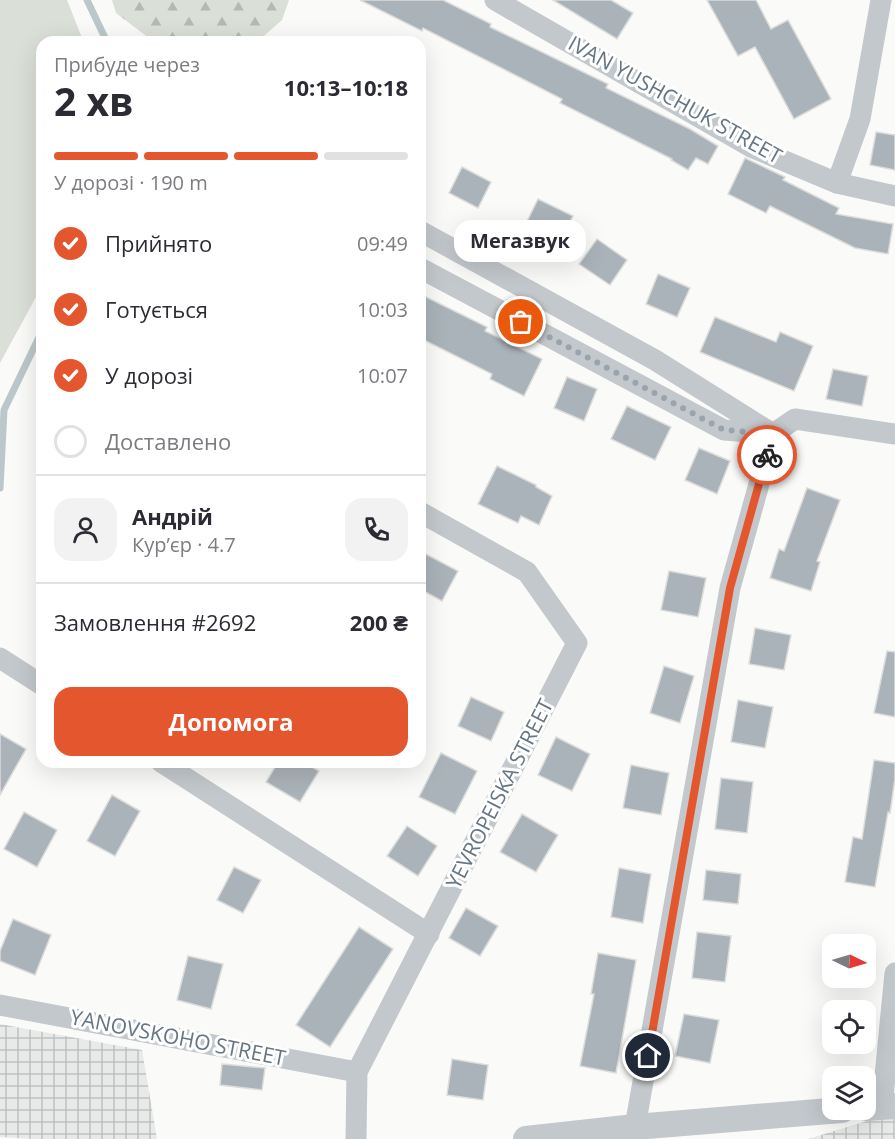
<!DOCTYPE html>
<html lang="uk">
<meta charset="utf-8">
<style>
:root{--surface:#fff;--page:#f2f2f3;--text:#2b2b33;--muted:#7c7c81;--line:#e1e1e2;--accent:#e4572e}
body{margin:0;font-family:"Open Sans",sans-serif;background:var(--page);color:var(--text);height:100vh;display:flex;flex-direction:column;font-size:22px;white-space:nowrap}
*{box-sizing:border-box;margin:0}
p{font-size:20px;color:var(--muted)}
.icon{flex:none;width:33px;height:33px;fill:none;stroke:currentColor;stroke-width:2;stroke-linecap:round;stroke-linejoin:round}
.map{position:relative;flex:1;overflow:hidden}
.sheet{position:absolute;left:36px;top:36px;width:390px;height:732px;display:flex;flex-direction:column;background:var(--surface);border-radius:18px;box-shadow:0 6px 24px #0002}
.sheet>*{flex:none}
.needle{width:39px;rotate:95deg}
.buttons{position:absolute;left:822px;top:934px;display:grid;gap:12px}
.buttons a{display:grid;place-items:center;width:54px;height:54px;border-radius:12px;background:var(--surface);box-shadow:0 6px 24px #0002;font-size:30px}
.pin{position:absolute;display:grid;place-items:center;width:51px;height:51px;color:#fff;margin:-26px;border:3px solid #fff;border-radius:50%;box-shadow:0 2px 6px #0007}
.courier{position:absolute;display:grid;place-items:center;width:60px;height:60px;margin:-30px;border:4px solid #e4572e;border-radius:50%;background:#fff;color:#222;box-shadow:0 2px 8px #0007}
.bubble{position:absolute;height:42px;border-radius:18px;background:var(--surface);box-shadow:0 6px 24px #0002;font-size:20px;font-weight:700;line-height:42px;text-align:center}
.headline em{font-style:normal;font-weight:700}
.headline div{display:flex;flex-direction:column-reverse}
.headline{display:flex;align-items:center;justify-content:space-between;height:102px;padding:0 18px}
h1{font-size:39px;font-weight:700;line-height:45px}
.bar{display:grid;grid-template-columns:repeat(4,1fr);gap:9px 6px;align-content:center;height:72px;padding:0 18px}
.bar i{height:8px;border-radius:4px;background:var(--line)}
.bar .on{background:var(--accent)}
.bar p{grid-column:span 4}
.line{display:flex;align-items:center;gap:15px;padding:0 18px;border-top:2px solid var(--line)}
.line div{flex:1}
.round{display:grid;place-items:center;flex:none;width:63px;height:63px;border-radius:18px;background:var(--page)}
ol{padding:0 18px;list-style:none}
li{display:flex;align-items:center;gap:18px;height:66px}
li p{margin-inline-start:auto}
li .icon{padding:6px;border-radius:50%;background:var(--accent);color:#fff;stroke-width:4}
li:last-child{color:var(--muted)}
li i{width:33px;height:33px;border:3px solid var(--line);border-radius:50%}
.action{display:flex;gap:12px;margin-top:auto;padding:12px 18px}
.action a{flex:1;height:69px;border-radius:18px;background:var(--accent);color:#fff;font-size:24px;font-weight:700;line-height:69px;text-align:center}
.map>svg:first-child{display:block}
</style>
<div class="map">
<svg width="895" height="1139" viewBox="0 0 895 1139">
<defs>
<pattern id="industrial-grid" width="8" height="8" patternUnits="userSpaceOnUse" patternTransform="scale(1.5)"><rect width="8" height="8" fill="#e8e9e9"/><path d="M0 4h8M4 0v8" fill="none" stroke="#c0c1c2"/></pattern>
<pattern id="forest-firs" width="22" height="20" patternUnits="userSpaceOnUse" patternTransform="scale(1.5)"><rect width="22" height="20" fill="#dadfd7"/><path d="M5 1l3.5 6h-7zM16 11l3.5 6h-7z" fill="#b4b9b4"/></pattern>
</defs>
<rect width="100%" height="100%" fill="#fafaf8"/>
<!-- industrial -->
<g fill="url(#industrial-grid)">
<path d="M0,1024L142,1050L157,1139H34L0,1137Z"/>
<path d="M883,1116H895V1139H808Z"/>
</g>
<!-- green -->
<path fill="#dadfd7" d="M0,0H67L82,38L81,42H42V286L0,363Z"/>
<!-- forest -->
<path fill="url(#forest-firs)" d="M112,0H289L282,20L257,42H154L116,13Z"/>
<g fill="none" stroke-linecap="round" stroke-linejoin="round">
<!-- stream -->
<g stroke="#bbc7cb" stroke-width="7">
<path d="M87,0L107,42"/>
<path d="M0,488L4,410L42,331"/>
</g>
</g>
<!-- building -->
<g fill="#aab3b9" stroke="#dcdcda" stroke-width="1.5">
<path d="M360,0H443L491,24L490,27L608,84L606,88L690,129L718,146L708,164L696,158L688,170L671,160L672,159L560,103L562,99L423,28L422,31Z"/>
<path d="M553,0H611L633,13L617,39Z"/>
<path d="M707,0H756L771,29L788,20L831,99L794,119L755,47L738,56Z"/>
<path d="M876,132L895,135V170L870,165Z"/>
<path d="M745,158L785,177L783,180L839,208L836,214L893,224L888,254L855,248L770,206L766,213L728,194Z"/>
<path d="M462,167L491,182L478,208L449,193Z"/>
<path d="M538,199L573,216L555,251L521,234Z"/>
<path d="M597,239L627,260L610,285L579,264Z"/>
<path d="M658,274L690,288L677,317L646,304Z"/>
<path d="M420,294L487,327L485,331L542,359L524,396L490,379L492,374L420,338Z"/>
<path d="M715,317L776,342L780,332L813,346L794,391L700,352Z"/>
<path d="M833,369L868,376L862,406L826,399Z"/>
<path d="M567,377L597,389L584,421L554,408Z"/>
<path d="M627,406L671,427L655,460L611,439Z"/>
<path d="M699,448L730,461L717,494L685,480Z"/>
<path d="M497,466L536,485V487L552,496L539,525L521,516L518,523L478,504Z"/>
<path d="M807,488L840,500L817,561L820,562L811,591L770,578L779,549L784,551Z"/>
<path d="M420,551L458,571L442,601L420,589Z"/>
<path d="M669,571L706,578L698,617L661,610Z"/>
<path d="M755,628L791,635L784,670L749,664Z"/>
<path d="M887,651L895,652V717L874,713Z"/>
<path d="M664,666L694,676L680,723L650,713Z"/>
<path d="M471,697L504,712L491,741L458,726Z"/>
<path d="M738,700L773,707L765,748L731,742Z"/>
<path d="M0,734L26,749L0,795Z"/>
<path d="M556,737L590,754L572,791L538,775Z"/>
<path d="M441,753L477,771L455,814L419,797Z"/>
<path d="M874,760L895,763V778L890,813L888,812L875,887L845,882L853,837L862,839Z"/>
<path d="M278,762H304L319,771L300,802L266,782Z"/>
<path d="M631,765L669,773L661,815L623,808Z"/>
<path d="M721,778L753,782L747,833L715,829Z"/>
<path d="M112,795L140,811L115,856L87,841Z"/>
<path d="M24,812L57,830L37,867L4,849Z"/>
<path d="M522,814L558,835L536,872L500,852Z"/>
<path d="M407,826L437,846L418,876L387,856Z"/>
<path d="M234,867L261,880L243,913L217,900Z"/>
<path d="M619,868L651,874L643,923L611,917Z"/>
<path d="M706,870L741,874L738,904L703,900Z"/>
<path d="M466,908L498,926L480,956L449,938Z"/>
<path d="M13,919L51,935L35,975L0,961V951Z"/>
<path d="M359,927L393,949L330,1047L296,1025Z"/>
<path d="M697,932L731,936L725,982L692,978Z"/>
<path d="M598,953L636,960L616,1073L580,1066L594,994H591Z"/>
<path d="M188,956L223,964L211,1009L177,1000Z"/>
<path d="M684,1014L719,1020L710,1063L675,1056Z"/>
<path d="M452,1059L488,1065L483,1100L447,1095Z"/>
<path d="M222,1064L265,1068L262,1090L220,1085Z"/>
</g>
<g fill="none" stroke-linecap="round" stroke-linejoin="round">
<!-- minor -->
<g stroke="#c3c8cc" stroke-width="21">
<path d="M495,0L751,147L837,183L895,196"/>
<path d="M837,183L860,119L881,0"/>
<path d="M420,231L655,360L773,434L730,588L635,1127"/>
<path d="M420,268L724,430L773,434L795,419L895,434"/>
<path d="M0,658L42,685"/>
<path d="M161,762L429,934"/>
<path d="M0,1005L357,1072"/>
<path d="M882,1107L895,973"/>
<path d="M356,1139L357,1072L577,643L527,572L420,512"/>
</g>
<!-- tertiary -->
<g stroke="#c3c8cc" stroke-width="26">
<path d="M866,1108L895,1106"/>
<path d="M526,1139L635,1127L842,1110"/>
</g>
</g>
<g fill="none" stroke-linecap="round" stroke-linejoin="round">
<!-- done -->
<path stroke="#99a4ac" stroke-width="6" stroke-dasharray="0 10.8" d="M521,322L724,430L773,434L767,455"/>
<!-- route -->
<path stroke="#e4572e" stroke-width="8" d="M648,1056L730,588L767,455"/>
</g>
<g text-anchor="middle" stroke-width="6" stroke-linejoin="round" paint-order="stroke">
<!-- street labels -->
<g font-size="21" fill="#657683" stroke="#fff">
<text transform="translate(675 100) rotate(29)" y="7">IVAN YUSHCHUK STREET</text>
<text transform="translate(500 794) rotate(-63)" y="7">YEVROPEISKA STREET</text>
<text transform="translate(178 1038) rotate(11)" y="7">YANOVSKOHO STREET</text>
</g>
</g>
</svg>
<div class="buttons">
<a><svg class="needle" viewBox="-14 -14 28 28"><path d="M0-13l5 13h-10z" fill="#e53935"/><path d="M0 13l5-13h-10z" fill="#7c7c81"/></svg></a>
<a><svg class="icon" aria-label="locate" viewBox="0 0 24 24"><circle cx="12" cy="12" r="6"/><path d="M12 2v4M12 18v4M2 12h4M18 12h4"/></svg></a>
<a><svg class="icon" aria-label="layers" viewBox="0 0 24 24"><path d="M12 4l9 5-9 5-9-5zM3 14l9 5 9-5"/></svg></a>
</div>
<div class="pin" style="left:521px;top:322px;background:#ea580c"><svg class="icon" aria-label="bag" viewBox="0 0 24 24"><path d="M5 8h14l-1 12H6zM9 8a3 3 0 0 1 6 0"/></svg></div>
<div class="pin" style="left:648px;top:1056px;background:#1f2937"><svg class="icon" aria-label="home" viewBox="0 0 24 24"><path d="M3 11l9-7 9 7M6 9v11h12V9"/></svg></div>
<div class="courier" style="left:767px;top:455px"><svg class="icon" aria-label="bike" viewBox="0 0 24 24"><circle cx="6" cy="16" r="4"/><circle cx="18" cy="16" r="4"/><path d="M6 16l4-8h5l3 8M10 8l3 8H6M13 5h3"/></svg></div>
<div class="bubble" style="left:454px;top:220px;width:132px">Мегазвук</div>
<section class="sheet">
<div class="headline"><div><h1>2 хв</h1><p>Прибуде через</p></div><em>10:13–10:18</em></div>
<div class="bar"><i class="on"></i><i class="on"></i><i class="on"></i><i></i><p>У дорозі · 190 m</p></div>
<ol>
<li><svg class="icon" aria-label="check" viewBox="0 0 24 24"><path d="M5 12l5 5 9-10"/></svg>Прийнято<p>09:49</p></li>
<li><svg class="icon" aria-label="check" viewBox="0 0 24 24"><path d="M5 12l5 5 9-10"/></svg>Готується<p>10:03</p></li>
<li><svg class="icon" aria-label="check" viewBox="0 0 24 24"><path d="M5 12l5 5 9-10"/></svg>У дорозі<p>10:07</p></li>
<li><i></i>Доставлено</li>
</ol>
<div class="line" style="height:108px"><a class="round"><svg class="icon" aria-label="person" viewBox="0 0 24 24"><circle cx="12" cy="8" r="4"/><path d="M4 21q1-7 8-7t8 7"/></svg></a><div><b>Андрій</b><p>Кур’єр · 4.7</p></div><a class="round"><svg class="icon" aria-label="phone" viewBox="0 0 24 24"><path d="M5 4h4l2 5-3 2q2 4 5 5l2-3 5 2v4C11 20 4 13 5 4z"/></svg></a></div>
<div class="line" style="height:78px"><div>Замовлення #2692</div><b>200 ₴</b></div>
<div class="action"><a>Допомога</a></div>
</section>
</div>
